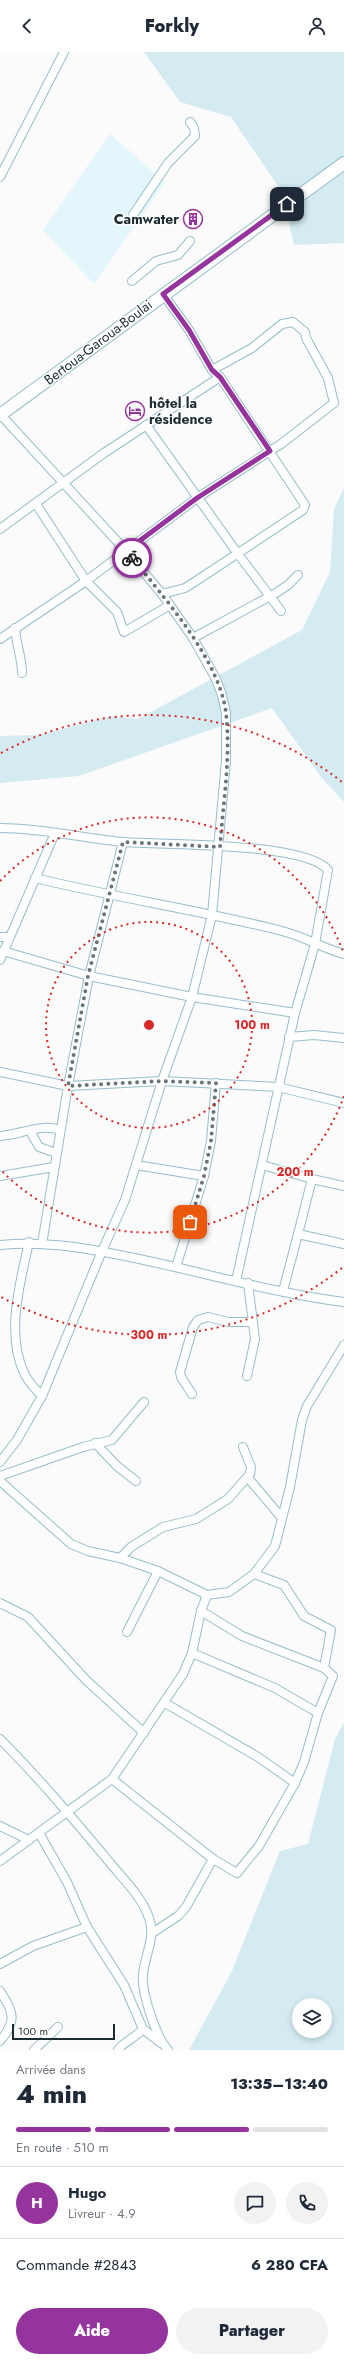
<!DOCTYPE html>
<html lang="fr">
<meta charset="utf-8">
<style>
:root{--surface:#fff;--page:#f2f2f3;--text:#1f2937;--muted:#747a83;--line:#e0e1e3;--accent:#95349c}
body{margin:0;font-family:Jost,sans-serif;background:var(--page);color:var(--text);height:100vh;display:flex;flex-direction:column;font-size:15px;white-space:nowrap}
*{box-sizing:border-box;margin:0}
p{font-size:13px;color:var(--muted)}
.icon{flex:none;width:22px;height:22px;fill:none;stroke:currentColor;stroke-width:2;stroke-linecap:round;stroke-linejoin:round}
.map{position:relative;height:1998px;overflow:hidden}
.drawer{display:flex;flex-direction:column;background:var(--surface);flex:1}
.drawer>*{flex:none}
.buttons{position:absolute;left:292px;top:1946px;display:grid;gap:8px}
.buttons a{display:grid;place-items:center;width:40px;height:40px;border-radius:50%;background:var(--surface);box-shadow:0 2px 6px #0003;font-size:20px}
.scale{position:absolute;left:12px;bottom:10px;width:103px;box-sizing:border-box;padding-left:4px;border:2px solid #1d2c32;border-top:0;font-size:11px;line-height:14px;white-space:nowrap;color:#1d2c32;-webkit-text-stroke:3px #fff;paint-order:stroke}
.pin{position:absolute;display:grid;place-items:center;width:34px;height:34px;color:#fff;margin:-17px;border-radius:8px;box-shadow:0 2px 6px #0006}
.courier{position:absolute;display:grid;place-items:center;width:40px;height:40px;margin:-20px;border:3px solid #95349c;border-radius:50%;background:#fff;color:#222;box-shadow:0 1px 5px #0007}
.overview em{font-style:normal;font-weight:800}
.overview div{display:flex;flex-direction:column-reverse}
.overview{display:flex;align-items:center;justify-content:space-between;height:68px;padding:0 16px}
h1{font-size:26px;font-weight:800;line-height:30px}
.bar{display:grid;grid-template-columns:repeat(4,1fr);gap:6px 4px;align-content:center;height:48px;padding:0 16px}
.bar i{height:5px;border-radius:3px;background:var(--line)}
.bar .active{background:var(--accent)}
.bar p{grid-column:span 4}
.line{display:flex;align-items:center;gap:10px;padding:0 16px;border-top:1px solid var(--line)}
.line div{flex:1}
.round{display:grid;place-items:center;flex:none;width:42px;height:42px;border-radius:21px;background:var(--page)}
.action{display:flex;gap:8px;margin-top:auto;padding:8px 16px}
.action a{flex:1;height:46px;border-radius:24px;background:var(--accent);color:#fff;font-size:16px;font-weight:800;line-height:46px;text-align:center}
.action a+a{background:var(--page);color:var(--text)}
header{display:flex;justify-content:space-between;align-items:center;height:52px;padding:0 16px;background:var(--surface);font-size:18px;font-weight:800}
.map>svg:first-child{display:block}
</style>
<header><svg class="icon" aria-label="back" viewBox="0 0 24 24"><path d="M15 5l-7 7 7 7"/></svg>Forkly<svg class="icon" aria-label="person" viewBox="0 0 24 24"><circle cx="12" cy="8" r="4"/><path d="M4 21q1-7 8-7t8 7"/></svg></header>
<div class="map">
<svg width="344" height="1998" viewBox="0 0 344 1998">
<rect width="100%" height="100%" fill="#fbfbfb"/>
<!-- built -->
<path fill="#e2f6fc" d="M110,82L165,130L94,232L43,178Z"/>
<!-- green -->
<g fill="#d4ebf2" fill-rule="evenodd">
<path d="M144,0H344V193L343,191L294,193L282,140L231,65L180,50Z"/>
<path d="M344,436V750L321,725L272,656L79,724L0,731V684L39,683L111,664L138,667L302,578L330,520L334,457Z"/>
<path d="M344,1671V1998H189L232,1919L280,1799L308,1792L335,1687ZM299,1953H325V1979H299Z"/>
</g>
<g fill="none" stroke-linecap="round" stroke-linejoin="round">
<!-- minor casing -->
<g stroke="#96becb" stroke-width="10">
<g id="minor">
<path d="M0,125L64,0"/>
<path d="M133,163L168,111L195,84L194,76L190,70"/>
<path d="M132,229L156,209L178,203L190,189"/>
<path d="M0,362L126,499L162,542L193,586L216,627L222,643L226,661V709L212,863L192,945L162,1029L125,1148L102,1199L42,1344L17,1388L0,1410"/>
<path d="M146,373L238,502L281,559"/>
<path d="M36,452L86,529L117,560L124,580L170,553"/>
<path d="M0,477L104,401L220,325L212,318L189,278L163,242"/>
<path d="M162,542L185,536L196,529L303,458L305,453L220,325"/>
<path d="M15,576C16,592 22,606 22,621"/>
<path d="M193,586L276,541L288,533L298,523"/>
<path d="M0,587L86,529L197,446L281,392L334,351L328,326L306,286L305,280L293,270L282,272L252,296L212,318"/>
<path d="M0,776C42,776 82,786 123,790C163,793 305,790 328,818L315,892L295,961L236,1229"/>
<path d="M35,826C117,846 200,858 282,879C303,884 322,896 344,902"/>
<path d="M0,885H9"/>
<path d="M3,899L89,924L192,945L295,961"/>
<path d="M0,908L55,781"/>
<path d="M289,985L314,983L344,986"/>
<path d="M0,1020L68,1034L162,1029L278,1035L344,1051"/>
<path d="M30,1079L39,1095L56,1101"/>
<path d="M0,1084C20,1083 41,1071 60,1078"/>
<path d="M136,1113L204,1124L176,1215"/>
<path d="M262,1113L312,1127L298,1182"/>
<path d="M0,1124L54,1115"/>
<path d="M204,1124L211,1089L216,1031"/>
<path d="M312,1127L344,1134"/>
<path d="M29,1190C20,1231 5,1283 25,1323C29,1330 36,1338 42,1344"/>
<path d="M42,1192L68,1034L89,924L123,790"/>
<path d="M0,1193C52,1188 103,1199 153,1210C216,1224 280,1242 344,1250"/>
<path d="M283,1239L298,1182L344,1192"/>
<path d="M247,1324L255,1287L248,1231"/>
<path d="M192,1342L181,1325L180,1320L193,1275L198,1268L208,1265L228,1270H253"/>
<path d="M95,1391L117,1414L136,1429"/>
<path d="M0,1424L83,1395L112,1388L144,1350"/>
<path d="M248,1426L282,1466"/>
<path d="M0,1429L71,1492L88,1499L120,1506L158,1519L207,1543L229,1540L254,1522L275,1494L290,1435L302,1368L307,1354L344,1293"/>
<path d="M120,1506L131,1495L163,1475L196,1467L228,1447L250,1422L251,1415L243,1395"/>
<path d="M254,1522L284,1533L304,1564L331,1578L324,1616"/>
<path d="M0,1551L28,1565L86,1628L144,1681"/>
<path d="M201,1559L242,1584L324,1616L333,1624L318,1661L304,1710L295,1731L259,1794L237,1821L213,1807"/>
<path d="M127,1580L158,1519"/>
<path d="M192,1601L275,1636L318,1661"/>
<path d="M165,1651L258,1705L295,1731"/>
<path d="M0,1687C40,1727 75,1769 111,1812C124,1828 142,1845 149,1866C156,1885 145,1903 143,1922C141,1940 156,1985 168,1998"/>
<path d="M112,1727L213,1807L186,1855L178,1864L152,1881"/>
<path d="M0,1774L29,1788"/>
<path d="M39,1781L67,1830L87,1875L124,1933L143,1977L161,1991"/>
<path d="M0,1809L112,1727L183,1622L192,1601L201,1559L207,1543"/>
<path d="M0,1912L33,1894L87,1875"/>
<path d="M0,1939C14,1960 17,1969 0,1989"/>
<path d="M34,1998L58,1975"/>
<path d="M118,1998C122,1991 135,1986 143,1977"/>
</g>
</g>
<!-- highway casing -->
<g stroke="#96becb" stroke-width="14">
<path id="highway" d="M0,363L344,111"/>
</g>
<!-- minor -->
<use href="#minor" stroke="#fff" stroke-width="8"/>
<!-- highway -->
<use href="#highway" stroke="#fff" stroke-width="12"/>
</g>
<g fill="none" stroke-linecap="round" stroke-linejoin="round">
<!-- done -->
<path stroke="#6b7478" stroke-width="4" stroke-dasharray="0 7.2" d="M132,506C164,545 220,609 226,661C231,705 223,751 220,795L123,790L88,924L68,1034L162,1029L216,1031L211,1089L204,1124L190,1170"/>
<!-- route -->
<path stroke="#95349c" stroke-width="5" d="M132,506L126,499L197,446L270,399L220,325L212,318L189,278L163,242L287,152"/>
</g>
<!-- distance rings -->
<g fill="none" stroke="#d62828" stroke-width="2" stroke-dasharray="2 4">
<circle cx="149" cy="973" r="103"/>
<path d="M344 1044A207 207 0 0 1 0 1117M0 829A207 207 0 0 1 344 902"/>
<path d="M342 1216A310 310 0 0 1 1 1245M1 701A310 310 0 0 1 342 730"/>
</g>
<!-- icons -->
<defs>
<g id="building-ring" transform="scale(1)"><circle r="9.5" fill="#fff" stroke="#95349c" stroke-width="1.5"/><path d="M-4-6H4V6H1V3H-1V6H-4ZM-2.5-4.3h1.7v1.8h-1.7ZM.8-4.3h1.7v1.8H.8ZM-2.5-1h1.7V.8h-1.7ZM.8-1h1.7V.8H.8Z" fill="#95349c"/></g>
<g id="hotel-ring" transform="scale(1)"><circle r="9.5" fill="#fff" stroke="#95349c" stroke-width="1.5"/><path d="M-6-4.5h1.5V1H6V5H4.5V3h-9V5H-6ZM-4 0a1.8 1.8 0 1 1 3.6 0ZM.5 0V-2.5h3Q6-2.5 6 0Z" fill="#95349c"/></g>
</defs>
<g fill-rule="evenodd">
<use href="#building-ring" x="193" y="167"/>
<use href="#hotel-ring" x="135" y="359"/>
</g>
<g text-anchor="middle" stroke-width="3" stroke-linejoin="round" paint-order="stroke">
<!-- poi labels -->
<g font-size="14" font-weight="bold" fill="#1d2c32" stroke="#fff" text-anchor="end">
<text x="179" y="172">Camwater</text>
<text x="149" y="356" text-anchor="start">hôtel la<tspan x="149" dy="16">résidence</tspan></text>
</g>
<!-- street labels -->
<g font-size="14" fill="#1d2c32" stroke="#fff">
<text transform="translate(98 290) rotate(-37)" y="5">Bertoua-Garoua-Boulai</text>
</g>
</g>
<circle cx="149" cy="973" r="6" fill="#d62828" stroke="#fff" stroke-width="2"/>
<g font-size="12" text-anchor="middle" font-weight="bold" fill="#d62828" stroke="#fff" stroke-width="3" stroke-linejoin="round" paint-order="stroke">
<text x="252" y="977">100 m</text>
<text x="295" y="1124">200 m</text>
<text x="149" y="1287">300 m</text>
</g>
</svg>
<div class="buttons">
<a><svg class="icon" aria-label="layers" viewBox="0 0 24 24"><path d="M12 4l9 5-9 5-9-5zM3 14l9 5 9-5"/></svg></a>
</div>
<div class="scale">100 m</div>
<div class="pin" style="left:190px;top:1170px;background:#ea580c"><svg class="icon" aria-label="bag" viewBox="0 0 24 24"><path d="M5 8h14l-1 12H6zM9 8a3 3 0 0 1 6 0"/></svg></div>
<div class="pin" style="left:287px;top:152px;background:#1f2937"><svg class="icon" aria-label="home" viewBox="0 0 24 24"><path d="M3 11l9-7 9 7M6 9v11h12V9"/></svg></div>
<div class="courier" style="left:132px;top:506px"><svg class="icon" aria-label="bike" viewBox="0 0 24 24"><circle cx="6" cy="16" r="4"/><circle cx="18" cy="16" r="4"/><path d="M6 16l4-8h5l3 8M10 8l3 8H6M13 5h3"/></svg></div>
</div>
<section class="drawer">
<div class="overview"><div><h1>4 min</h1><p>Arrivée dans</p></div><em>13:35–13:40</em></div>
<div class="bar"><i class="active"></i><i class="active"></i><i class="active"></i><i></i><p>En route · 510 m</p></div>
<div class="line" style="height:72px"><b class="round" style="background:var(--accent);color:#fff">H</b><div><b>Hugo</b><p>Livreur · 4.9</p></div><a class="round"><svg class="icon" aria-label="chat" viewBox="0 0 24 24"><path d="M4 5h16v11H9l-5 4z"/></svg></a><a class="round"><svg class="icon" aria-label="phone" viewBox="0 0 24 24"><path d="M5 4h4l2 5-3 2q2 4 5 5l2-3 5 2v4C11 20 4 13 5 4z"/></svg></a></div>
<div class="line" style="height:52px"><div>Commande #2843</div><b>6 280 CFA</b></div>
<div class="action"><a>Aide</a><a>Partager</a></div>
</section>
